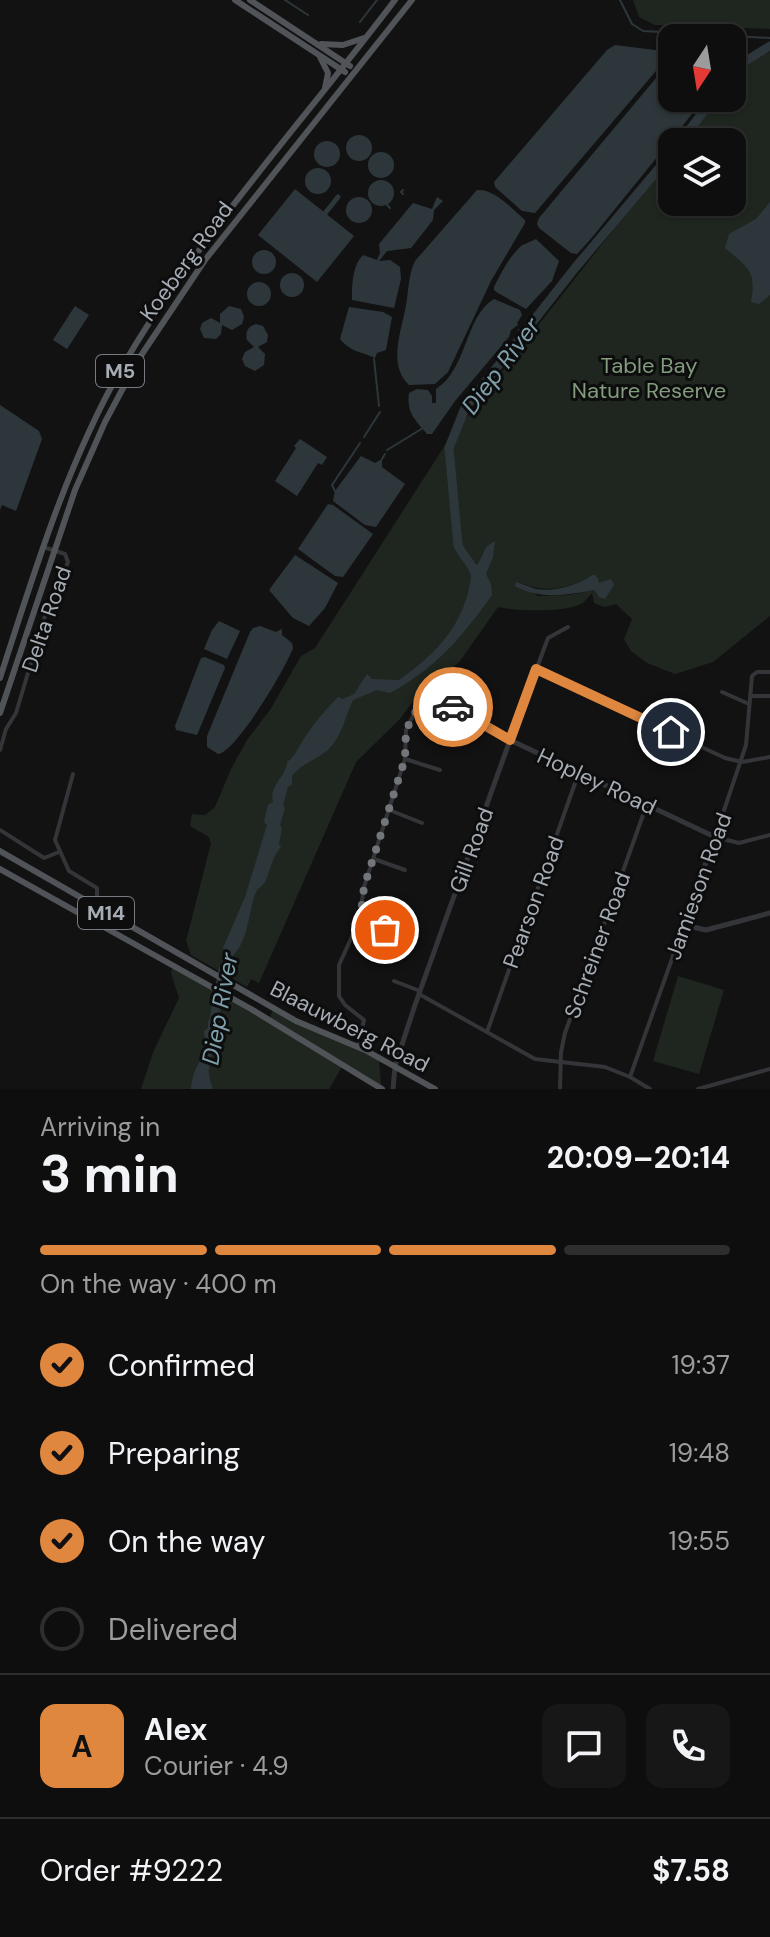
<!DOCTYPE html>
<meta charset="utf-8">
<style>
:root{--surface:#0e0e0e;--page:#171717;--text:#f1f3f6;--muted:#9b9c9e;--line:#2e2e2e;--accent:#df873e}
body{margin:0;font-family:"DM Sans",sans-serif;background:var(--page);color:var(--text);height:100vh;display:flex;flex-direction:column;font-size:30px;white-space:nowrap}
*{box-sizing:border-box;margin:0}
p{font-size:26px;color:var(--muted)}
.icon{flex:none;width:44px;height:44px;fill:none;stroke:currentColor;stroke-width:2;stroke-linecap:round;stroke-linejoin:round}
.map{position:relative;height:1089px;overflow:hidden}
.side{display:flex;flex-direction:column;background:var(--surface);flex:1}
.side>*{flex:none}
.needle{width:52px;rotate:192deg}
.buttons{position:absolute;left:658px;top:24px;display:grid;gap:16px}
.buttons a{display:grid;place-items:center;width:88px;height:88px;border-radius:16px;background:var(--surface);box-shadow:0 2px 6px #0004,0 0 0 2px var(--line);font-size:40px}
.pin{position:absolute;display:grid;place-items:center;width:68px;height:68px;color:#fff;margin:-34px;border:4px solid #fff;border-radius:50%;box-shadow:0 2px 8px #0007}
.courier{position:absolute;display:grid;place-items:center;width:80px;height:80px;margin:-40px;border:6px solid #df873e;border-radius:50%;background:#fff;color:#222;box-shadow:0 2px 10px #0007}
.summary em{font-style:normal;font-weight:700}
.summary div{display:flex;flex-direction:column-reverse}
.summary{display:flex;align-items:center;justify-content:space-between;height:136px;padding:0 40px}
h1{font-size:52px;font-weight:700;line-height:60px}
.bar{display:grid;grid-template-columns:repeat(4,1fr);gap:12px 8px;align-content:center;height:96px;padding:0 40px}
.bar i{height:10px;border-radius:6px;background:var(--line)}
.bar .on{background:var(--accent)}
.bar p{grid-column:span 4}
.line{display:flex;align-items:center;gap:20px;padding:0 40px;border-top:2px solid var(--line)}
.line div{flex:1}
.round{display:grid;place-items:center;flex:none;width:84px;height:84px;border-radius:16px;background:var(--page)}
ol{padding:0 40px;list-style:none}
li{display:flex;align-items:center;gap:24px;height:88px}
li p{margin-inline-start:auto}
li .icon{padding:8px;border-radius:50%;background:var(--accent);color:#111;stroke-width:4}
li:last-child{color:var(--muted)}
li i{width:44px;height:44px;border:4px solid var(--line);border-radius:50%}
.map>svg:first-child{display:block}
</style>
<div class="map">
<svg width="770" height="1089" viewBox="0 0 770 1089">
<rect width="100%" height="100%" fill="#121213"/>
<!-- green -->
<g fill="#1f261f" fill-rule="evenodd">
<path d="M633,0H770V29L655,25L639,17Z"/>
<path d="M770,52V616L713,662L675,674L647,663L631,651L624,639L632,619L616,604L604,607L594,603L592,593C589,596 586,600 583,603C566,613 516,611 498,607L460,661L434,685L424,687L399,720L356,762L259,983L251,979L247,987L191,955L186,941L211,843L209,837L190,826L192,814L205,815L215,807L231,769L247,740L270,710L301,656L315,648L449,439L672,155V202H732V142H683L717,98H732C732,71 748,64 770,52ZM594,574L599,583L608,591L605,598L597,595L594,590L569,595L538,596L521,583C544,594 573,588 594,574Z"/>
<path d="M173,965L343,1065L329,1089H141L154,1050L179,998L171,973Z"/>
<path d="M678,976L724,990L699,1074L653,1061Z"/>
<path d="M273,1009L379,1060L381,1085L270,1018Z"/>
</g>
<!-- water -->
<g fill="#2d373b">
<path d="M615,45L663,51L668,53L667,58L535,213L522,211L495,187L494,182L607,50Z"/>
<path d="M672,59V98H705L589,241L577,254L571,253L539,228L537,224L539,218Z"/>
<circle cx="359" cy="148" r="13"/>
<circle cx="327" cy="154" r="13"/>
<circle cx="381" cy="165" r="13"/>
<circle cx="318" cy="181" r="13"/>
<circle cx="381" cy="193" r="13"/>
<path d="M295,189L354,236L317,282L258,235Z"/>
<path d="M477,190C495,189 512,209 525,220V223L491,281L448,372L435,384L409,385C387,364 402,330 406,305C409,289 408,276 415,261Z"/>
<path d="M437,197L443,201L434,210L433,220L411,248L387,251L379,261L390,260L400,267L401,279L394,308L352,300C352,286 352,266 363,255L377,260L380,253L379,244L413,203L432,209Z"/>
<circle cx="359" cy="210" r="13"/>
<path d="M770,202V295L759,304L751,302C757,270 747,267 725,248L729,234L756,219Z"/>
<path d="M536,239L559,261L552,281L526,309L498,293L494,290V287C501,273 508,259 519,248C522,244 531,242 536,239Z"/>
<circle cx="264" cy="262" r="12"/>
<circle cx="292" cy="285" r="12"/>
<circle cx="259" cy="294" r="12"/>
<path d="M494,299L520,310L522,315L517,323L518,325L511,330L509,337L455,401L432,434H427C416,421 406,413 409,393L417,389L428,390L432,396V403H436V389C467,370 465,316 494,299Z"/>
<path d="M75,306L89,315L67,349L53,340Z"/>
<path d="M229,306L241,309L244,317L242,324L232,330L222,325L221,334L216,339L204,338L200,329L202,323L211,318L220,323V314Z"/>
<path d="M349,307L383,312L392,317L386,350L377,353L375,358C363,352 350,352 340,339Z"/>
<path d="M256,324L263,326L268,335L267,342L258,347L265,354L264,365L255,371L245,366L242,359L245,352L254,347L247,340C245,332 248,326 256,324Z"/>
<path d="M0,405L39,431L42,439L16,511L2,505L0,510Z"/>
<path d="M300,439L327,457L322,465L318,463L297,496L275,481L296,448L294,446Z"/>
<path d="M361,456L375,463L382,459V467L405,484L376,527L365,525L333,501L335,491Z"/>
<path d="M328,504L333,505L373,534L343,577L335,576L298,549Z"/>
<path d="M495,541L493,557L486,574L491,584L492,595C463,636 435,669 390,693L377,690L353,700C345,717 342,736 328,750C316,760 302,763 292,776V784L288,787L283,805L285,808L280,825L282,828L279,844L281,847C271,858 271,870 265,882C263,886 258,888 256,892C248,911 249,943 231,957L225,955L223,948L245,897L267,825L264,822L268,805L273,802C269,785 286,777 287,762C297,755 300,743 307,734C316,721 327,708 338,697L343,699L354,694L367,674L372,679L399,680C441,651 470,617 472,565L478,564L487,546Z"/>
<path d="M295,555L338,583L325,608L309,626L293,618L269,590Z"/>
<path d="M594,574L598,578L599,583L611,579L614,585L605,599L599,597L594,590C567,595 540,600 515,586L516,582C523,584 529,587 536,589C556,592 578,585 594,574Z"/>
<path d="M219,621L240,631L227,659L204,649L212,630Z"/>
<path d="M260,626L276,632L282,629V635L292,643L293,648C286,668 236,752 218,754L207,747V736L250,632L253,628Z"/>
<path d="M205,657L224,665L225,668L197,735L176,730L175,726L199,663L201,658Z"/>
<path d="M213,1016C225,1034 211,1050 209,1069C208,1076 211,1082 213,1089H191C192,1064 208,1061 204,1031L208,1028V1021Z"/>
</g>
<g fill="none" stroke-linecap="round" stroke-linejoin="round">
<!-- stream -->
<g stroke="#2d373b" stroke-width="2">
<path d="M285,0L308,15"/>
<path d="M620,0L632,24L643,31L770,38"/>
<path d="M360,22L377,0"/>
<path d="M403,190L401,192L403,194"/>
<path d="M386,204L390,208"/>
<path d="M519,330L524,332"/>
<path d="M374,359L379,406"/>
<path d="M364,437L380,412"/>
<path d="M387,450L423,428"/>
<path d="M382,459L385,454"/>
<path d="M335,491L332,485L360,443"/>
</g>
<!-- canal -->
<path stroke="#2d373b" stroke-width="5" d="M322,217L338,197"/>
<!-- river -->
<g stroke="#2d373b" stroke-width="9">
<path d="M732,73L744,62L770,46"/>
<path d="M680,142L714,98"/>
<path d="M475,574C472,562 463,557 458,545L449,448L465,408L575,268L672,153"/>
<path d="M212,1031L223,970L233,945"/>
</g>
<!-- minor -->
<g stroke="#333538" stroke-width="4">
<path d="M536,669L725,758L742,762L770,757"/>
<path d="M770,672H757L752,676L746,745L715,837L739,843L770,835"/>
<path d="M722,692L749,704"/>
<path d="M750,696H770"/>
<path d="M0,750L6,729L16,713L45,616L68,562L65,554L43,547"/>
<path d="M405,759L440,770"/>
<path d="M73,774L55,840L69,871L97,888V896L92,904"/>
<path d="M387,809L422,823"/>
<path d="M0,830L44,858L59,852"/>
<path d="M374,859L405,870"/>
<path d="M361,913L387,923L385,930"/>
<path d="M394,981L420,991"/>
<path d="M419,994L535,1059L605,1067L630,1077L650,1089"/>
<path d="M487,1032L579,772"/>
<path d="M358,1046L364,1020L345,1005L339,996V965L359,921L364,887L405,759L406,730L423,696L429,694L510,740L548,638L568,627"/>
<path d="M630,1077L684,925"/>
<path d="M560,1089L561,1052L565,1033L647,804"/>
<path d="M698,1089L770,1069"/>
</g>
<!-- tertiary -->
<path stroke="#333538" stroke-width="5" d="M393,1089L395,1066L415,1005L510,740L715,837L684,925L706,930L770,913"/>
<!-- primary -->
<g stroke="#505357" stroke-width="6">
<path d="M235,0L345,72"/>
<path d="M250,0L350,66"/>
<path d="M321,44L343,45L364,38"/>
<path d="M320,57L328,73L325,88"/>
<path d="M0,678C34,573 66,466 121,369C197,237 303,122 395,0"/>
<path d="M0,713L75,490L105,422L138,360L205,260L412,0"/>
<path d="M0,851L296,1021L365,1050L435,1089"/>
<path d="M0,869L251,1009L382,1089"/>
</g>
</g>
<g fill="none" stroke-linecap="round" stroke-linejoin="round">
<!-- done -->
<path stroke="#72767b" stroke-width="8" stroke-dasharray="0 14.4" d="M385,930L387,923L361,913L364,887L405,759L406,730L425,694L453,707"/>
<!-- route -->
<path stroke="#df873e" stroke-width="10" d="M453,707L510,740L536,669L671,732"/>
</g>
<g text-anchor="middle" stroke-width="6" stroke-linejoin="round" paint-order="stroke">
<!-- shield labels -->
<g fill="#0d0d0e" stroke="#777c82" stroke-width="2">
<rect x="96" y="355" width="48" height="32" rx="6"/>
<rect x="78" y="897" width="56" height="32" rx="6"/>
</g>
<g font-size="20" font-weight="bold" fill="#a5acb3">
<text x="120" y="378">M5</text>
<text x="106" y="920">M14</text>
</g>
<!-- street labels -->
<g font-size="22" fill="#a5acb3" stroke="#0d0d0e">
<text transform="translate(186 261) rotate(-54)" y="8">Koeberg Road</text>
<text transform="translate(46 619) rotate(-71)" y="8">Delta Road</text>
<text transform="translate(597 781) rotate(25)" y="8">Hopley Road</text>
<text transform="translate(471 850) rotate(-70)" y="8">Gill Road</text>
<text transform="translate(698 886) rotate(-70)" y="8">Jamieson Road</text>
<text transform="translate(533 902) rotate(-70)" y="8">Pearson Road</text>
<text transform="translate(597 945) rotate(-70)" y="8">Schreiner Road</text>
<text transform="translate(350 1026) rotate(27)" y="8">Blaauwberg Road</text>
</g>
<!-- park labels -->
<g font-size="22" fill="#829c7d" stroke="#0d0d0e">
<text x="649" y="373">Table Bay<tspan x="649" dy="25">Nature Reserve</tspan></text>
</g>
<!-- water labels -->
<g font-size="24" font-style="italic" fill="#7fa0ab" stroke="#0d0d0e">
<text transform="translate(501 366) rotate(-53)" y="8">Diep River</text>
<text transform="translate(220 1009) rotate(-80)" y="8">Diep River</text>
</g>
</g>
</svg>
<div class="buttons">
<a><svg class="needle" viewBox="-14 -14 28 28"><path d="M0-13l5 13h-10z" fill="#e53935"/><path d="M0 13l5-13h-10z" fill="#9b9c9e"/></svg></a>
<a><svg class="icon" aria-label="layers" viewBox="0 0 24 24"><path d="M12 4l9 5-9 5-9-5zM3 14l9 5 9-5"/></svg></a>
</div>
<div class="pin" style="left:385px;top:930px;background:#ea580c"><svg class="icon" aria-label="bag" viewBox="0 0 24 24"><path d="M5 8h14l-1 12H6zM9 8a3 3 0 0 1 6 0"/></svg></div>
<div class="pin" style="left:671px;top:732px;background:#1f2937"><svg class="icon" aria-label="home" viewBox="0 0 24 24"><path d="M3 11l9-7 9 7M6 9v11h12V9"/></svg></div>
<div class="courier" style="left:453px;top:707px"><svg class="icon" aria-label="car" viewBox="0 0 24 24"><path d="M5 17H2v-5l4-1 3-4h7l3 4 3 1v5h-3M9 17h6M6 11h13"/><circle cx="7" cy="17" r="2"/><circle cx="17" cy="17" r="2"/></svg></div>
</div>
<section class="side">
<div class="summary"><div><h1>3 min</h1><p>Arriving in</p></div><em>20:09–20:14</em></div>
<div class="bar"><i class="on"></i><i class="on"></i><i class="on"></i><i></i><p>On the way · 400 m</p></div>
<ol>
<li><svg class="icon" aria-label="check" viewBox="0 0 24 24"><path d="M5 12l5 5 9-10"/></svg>Confirmed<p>19:37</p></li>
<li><svg class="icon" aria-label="check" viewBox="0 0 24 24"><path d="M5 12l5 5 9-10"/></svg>Preparing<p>19:48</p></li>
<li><svg class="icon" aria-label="check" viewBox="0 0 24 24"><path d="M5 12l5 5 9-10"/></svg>On the way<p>19:55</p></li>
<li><i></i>Delivered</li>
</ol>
<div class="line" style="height:144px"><b class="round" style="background:var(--accent);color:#111">A</b><div><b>Alex</b><p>Courier · 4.9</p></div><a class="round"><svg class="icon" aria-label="chat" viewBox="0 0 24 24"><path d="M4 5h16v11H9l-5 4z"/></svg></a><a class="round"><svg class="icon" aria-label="phone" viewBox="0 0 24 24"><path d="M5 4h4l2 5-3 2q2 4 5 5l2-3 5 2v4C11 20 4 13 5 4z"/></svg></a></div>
<div class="line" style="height:104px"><div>Order #9222</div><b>$7.58</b></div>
</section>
